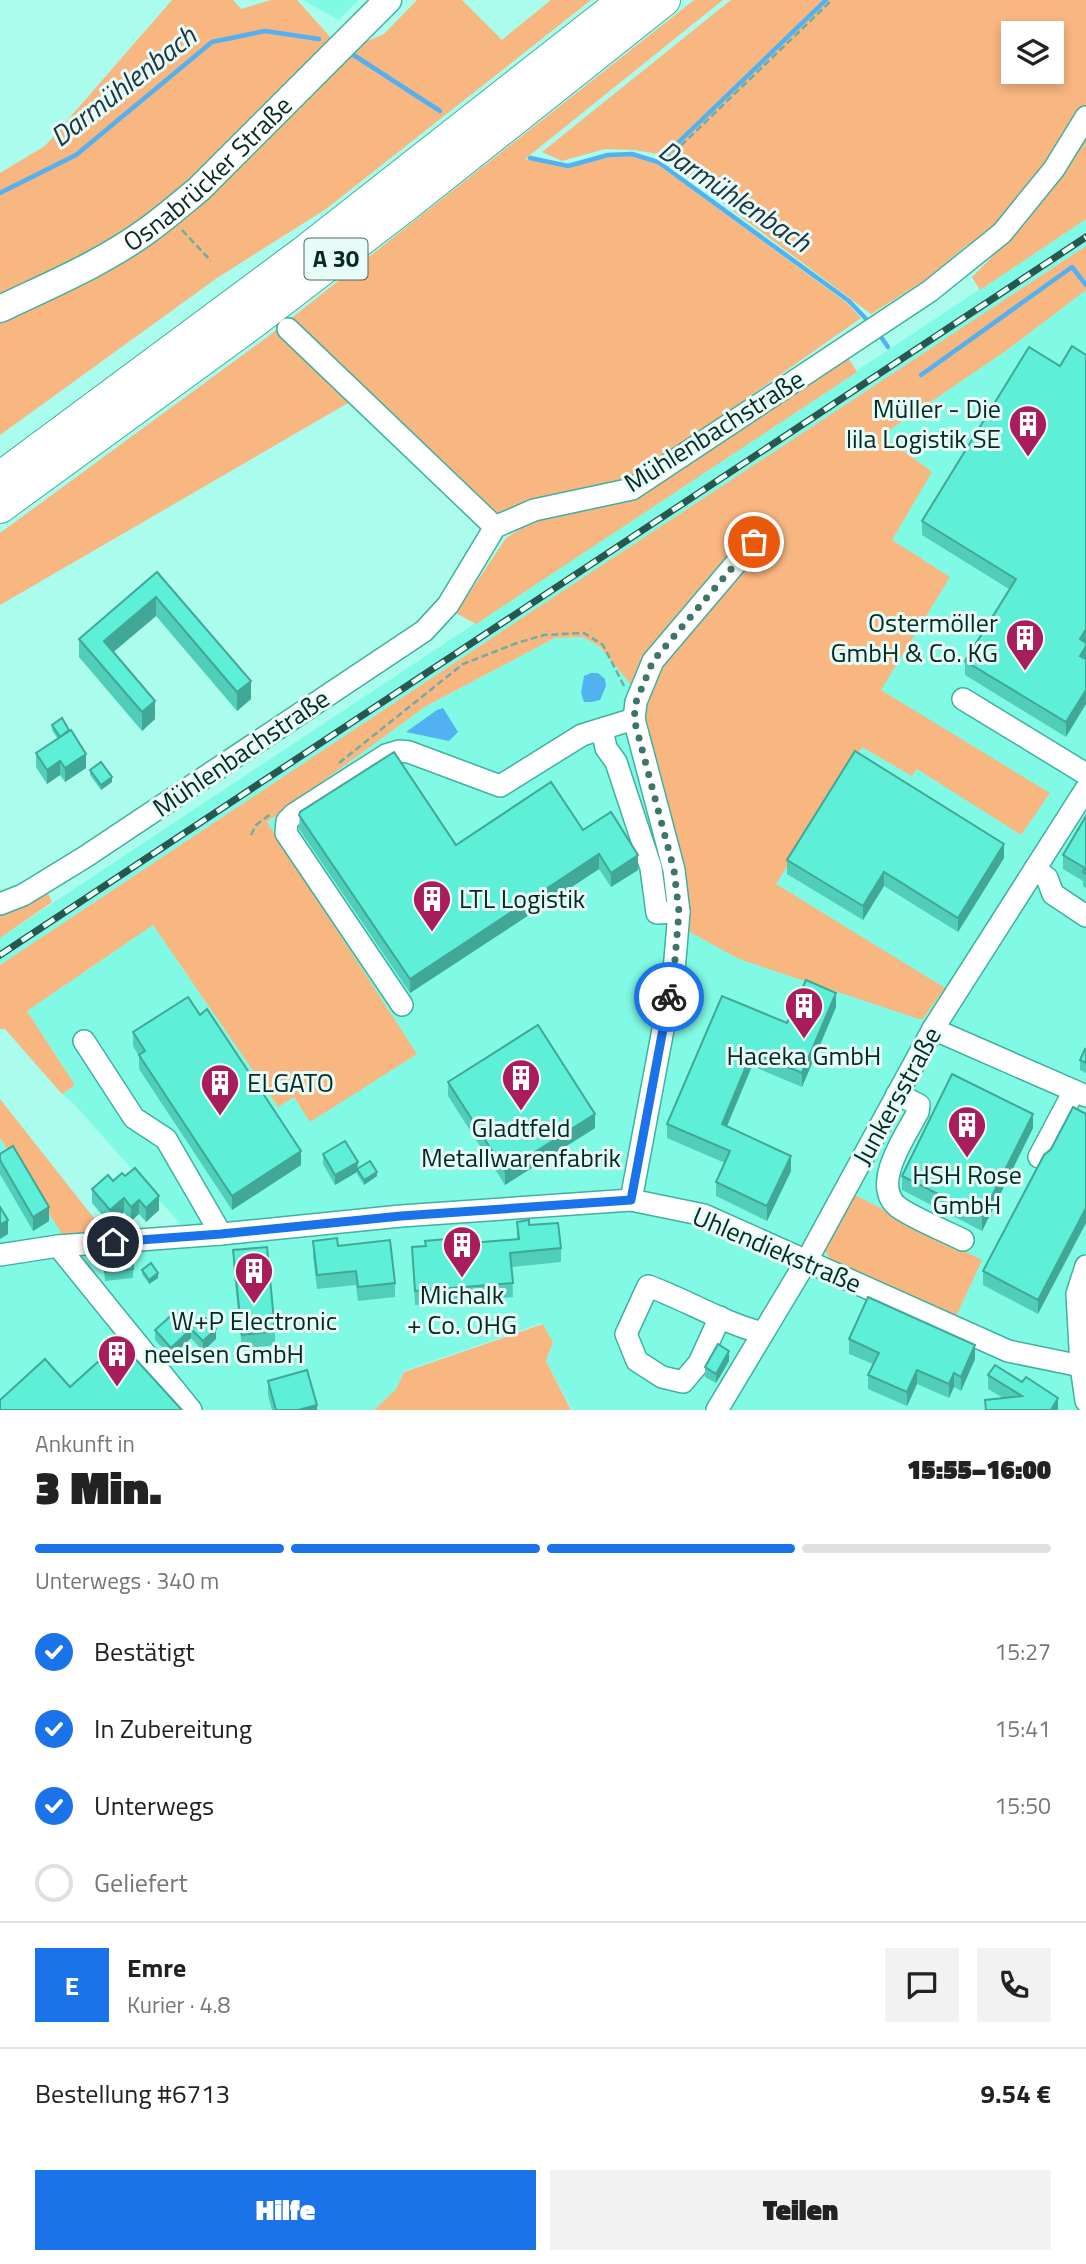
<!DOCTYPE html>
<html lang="de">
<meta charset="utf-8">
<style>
:root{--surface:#fff;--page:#f2f2f2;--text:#222;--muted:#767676;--line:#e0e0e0;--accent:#1a73e8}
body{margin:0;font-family:"Titillium Web",sans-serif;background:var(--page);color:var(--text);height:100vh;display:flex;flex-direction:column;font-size:26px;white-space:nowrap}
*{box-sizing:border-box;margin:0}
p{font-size:23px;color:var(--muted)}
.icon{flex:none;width:38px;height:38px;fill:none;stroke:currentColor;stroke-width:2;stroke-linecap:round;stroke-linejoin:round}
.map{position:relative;height:1410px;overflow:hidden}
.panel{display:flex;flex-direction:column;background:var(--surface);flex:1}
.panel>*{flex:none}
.controls{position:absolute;left:1001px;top:21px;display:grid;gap:14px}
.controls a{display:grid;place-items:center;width:63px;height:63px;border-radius:0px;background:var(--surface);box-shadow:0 4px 10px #0003;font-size:35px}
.pin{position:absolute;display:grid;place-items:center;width:60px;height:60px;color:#fff;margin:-30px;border:4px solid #fff;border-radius:50%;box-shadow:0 2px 7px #0007}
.courier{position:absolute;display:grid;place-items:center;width:70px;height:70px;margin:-35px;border:5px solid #1a73e8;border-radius:50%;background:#fff;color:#222;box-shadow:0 2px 9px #0007}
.head em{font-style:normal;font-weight:800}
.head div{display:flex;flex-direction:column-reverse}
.head{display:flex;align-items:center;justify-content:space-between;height:119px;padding:0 35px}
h1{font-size:46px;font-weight:800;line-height:52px}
.bar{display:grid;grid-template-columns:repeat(4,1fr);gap:10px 7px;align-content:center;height:84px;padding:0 35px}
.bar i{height:9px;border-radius:5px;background:var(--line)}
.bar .active{background:var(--accent)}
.bar p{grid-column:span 4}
.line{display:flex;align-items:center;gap:18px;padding:0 35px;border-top:2px solid var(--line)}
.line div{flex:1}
.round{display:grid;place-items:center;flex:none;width:74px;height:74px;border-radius:0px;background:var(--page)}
ol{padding:0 35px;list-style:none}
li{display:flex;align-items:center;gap:21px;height:77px}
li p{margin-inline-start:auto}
li .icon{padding:7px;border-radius:50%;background:var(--accent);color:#fff;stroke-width:4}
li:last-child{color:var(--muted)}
li i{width:38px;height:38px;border:4px solid var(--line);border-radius:50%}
.action{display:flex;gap:14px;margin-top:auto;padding:14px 35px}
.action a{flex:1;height:80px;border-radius:0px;background:var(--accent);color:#fff;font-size:28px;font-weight:800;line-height:80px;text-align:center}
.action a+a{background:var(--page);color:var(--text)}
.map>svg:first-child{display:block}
</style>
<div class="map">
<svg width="1086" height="1410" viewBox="0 0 1086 1410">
<rect width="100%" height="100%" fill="#aafcec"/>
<!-- built -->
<g fill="#80fae4">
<path d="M303,0H359L339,20Z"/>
<path d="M1086,219V246L537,608L0,965V938Z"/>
<path d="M1086,290V1410H572L546,1361L553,1342L542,1323L404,1371L396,1389L374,1410H0V1138L66,1240L184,1228L74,1104L62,1094L75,1085L27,1011L153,925L278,1107L294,1097L310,1121L416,1053L266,823L426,706L555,638L583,637L600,647L633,687L851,455L1007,350Z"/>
</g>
<!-- green -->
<g fill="#f8b680" fill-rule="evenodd">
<path d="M172,0H233L241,9L271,0H297L348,57L363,43L384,34L417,0H462L502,40L551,0H591L326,209L217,278L0,435V173L45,146Z"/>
<path d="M694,0H723L525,159L568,168L610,156L632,155L657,164L847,303L861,318L629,481L495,517L355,399L0,605V533L266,338Z"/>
<path d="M731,0H1086V219L980,290L972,277L1011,238L967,245L925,280L871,314L657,154L635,150L605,149L562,161L542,152ZM1013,33H1052V72H1013Z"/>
<path d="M1086,246V290L1007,350L882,435L932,472L892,540L950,577L881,690L1050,793L1021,835L917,769L912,776L862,747L776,884L945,988L922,1020L739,959L688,931L645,737L644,703L661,662L765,543L751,539L633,687L600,647L583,637L555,638L426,706L267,822L417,1054L310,1122L294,1097L278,1107L153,925L27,1011L75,1085L62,1094L5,1029H0V965L537,608Z"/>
<path d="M848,357L857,372L476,624L456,613L506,538L536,519L635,496Z"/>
<path d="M48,893L52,902L0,938V912Z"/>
<path d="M0,1099L108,1236L66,1240L0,1138Z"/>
<path d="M851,1193L982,1260L954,1321L835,1266L824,1249Z"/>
<path d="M543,1324L553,1342L546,1361L571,1410H374L396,1389L404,1372Z"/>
</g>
<!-- water -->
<g fill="#51b1f1">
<path d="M591,673H598L605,679L606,686L600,700L592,702H584L581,693L584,676Z"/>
<path d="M443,708L458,732L449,741L406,732L437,710Z"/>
</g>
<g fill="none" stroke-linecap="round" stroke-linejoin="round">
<!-- stream -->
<g stroke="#51b1f1" stroke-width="4.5">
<path d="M349,52L440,111"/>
<path d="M530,158L568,166L608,155L632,154L658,162L849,301L871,324"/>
<path d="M658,162L826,0"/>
<path d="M0,193L76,155L212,42L265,31L319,39"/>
<path d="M879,334L888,347"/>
<path d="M921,375L1072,267L1086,285"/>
</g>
<!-- minor casing -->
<g stroke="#3fb19f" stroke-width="24">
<g id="minor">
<path d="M288,329L495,527"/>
<path d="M963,699L1086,774"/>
<path d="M602,729L606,748L616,762L651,868L657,913L679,912"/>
<path d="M1035,869L1047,878L1053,894L1086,916"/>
<path d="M0,904L23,895L85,857L424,631L448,605L495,527L534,510L632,489L930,291L1002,233L1054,169L1086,117"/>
<path d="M402,1005L286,833L287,821L294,814L386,755L399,751L409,752L500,786L582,735L634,719"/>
<path d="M933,1029L1086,1096"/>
<path d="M84,1041L134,1118L166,1139L221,1234"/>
<path d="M897,1094L919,1105L918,1112C906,1135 870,1185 898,1207C913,1218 945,1231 963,1240"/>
<path d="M1039,1157L1074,1091"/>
<path d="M631,1200L674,971L679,912L674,870L634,719L636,702L653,661L754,542"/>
<path d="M58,1246L191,1410"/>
<path d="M0,1255L58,1246L221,1234L401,1216L631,1200L704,1215L1008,1351L1081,1366"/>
<path d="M1086,1266L1077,1294L1081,1366L1086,1401"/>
<path d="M720,1317L699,1363L683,1382L662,1377L637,1361L626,1334L648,1286C687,1300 723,1323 763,1333"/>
<path d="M717,1410L807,1260L933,1029L1086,789"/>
</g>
</g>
<!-- major casing -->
<g stroke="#3fb19f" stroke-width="29">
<g id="major">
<path id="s1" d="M0,309C50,285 103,263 148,230C166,217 182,203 199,189L388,0"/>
</g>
</g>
<!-- highway casing -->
<g stroke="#3fb19f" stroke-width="34">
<g id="highway">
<path d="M0,478L303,253L625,0"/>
<path d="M0,507L252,323L406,205L664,0"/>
</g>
</g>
<!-- path -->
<g stroke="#6daea2" stroke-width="2.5" stroke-dasharray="7 3.5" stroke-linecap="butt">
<path d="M666,160L832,0"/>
<path d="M182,230L211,261"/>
<path d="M339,763L463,664L517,643L544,635L584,633L603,645L624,686"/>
<path d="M251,835L256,825L272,813"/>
</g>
<!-- minor -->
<use href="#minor" stroke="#fff" stroke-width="21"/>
<!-- major -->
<use href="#major" stroke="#fff" stroke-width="26"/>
<!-- highway -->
<use href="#highway" stroke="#fff" stroke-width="32"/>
<!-- rail casing -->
<g stroke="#29574f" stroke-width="7">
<path id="rail" d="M0,955L1086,237"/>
</g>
<!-- rail -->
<use href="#rail" stroke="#e8fcf7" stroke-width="4.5" stroke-dasharray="13" stroke-linecap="butt"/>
</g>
<!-- wall -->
<g fill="#50ceba">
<path d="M1072,346L1066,737L965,675V661L1009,589L922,535V521L1060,366Z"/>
<path d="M157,572L251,699L237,711L156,616L113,652L155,719L142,731L79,657V639Z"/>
<path d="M52,725L86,768L65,782L60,775L47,784L36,767V753L58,739L52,730Z"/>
<path d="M90,770L112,782L101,790L90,775Z"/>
<path d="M300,812L456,845L583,830L638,870L611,887L599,869L410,993L299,829Z"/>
<path d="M1086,816V888L1083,886V881L1063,869V855Z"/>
<path d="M1004,858L958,932L884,886L863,920L787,874V860Z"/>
<path d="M836,1007L802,1087L752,1066L727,1126L791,1171L767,1221L716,1196V1182L725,1163L667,1138V1124L787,1023Z"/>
<path d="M133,1032L301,1165L232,1210L139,1069V1056L133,1046Z"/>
<path d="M1086,1050V1073L1080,1070V1060Z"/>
<path d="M448,1082L595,1128L505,1185L448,1096Z"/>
<path d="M1033,1128L982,1231L902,1190V1176Z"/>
<path d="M1051,1149L1038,1314L983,1285V1271Z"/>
<path d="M0,1154L49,1221L33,1231L0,1174Z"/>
<path d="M323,1154L358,1168L377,1176L364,1185L357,1174V1172L335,1185L323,1164Z"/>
<path d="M113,1181L159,1210L146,1222L139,1214L131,1221L124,1212L110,1224L92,1203V1189Z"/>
<path d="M517,1222L529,1225L561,1248V1262L512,1267L513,1297L415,1305L412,1247L517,1239Z"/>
<path d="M313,1241L338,1246L395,1283V1297L358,1301L356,1285L317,1289L313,1256Z"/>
<path d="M233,1250L275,1331V1345L242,1349L233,1264Z"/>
<path d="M103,1254L133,1269V1278L105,1281Z"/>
<path d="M142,1270L158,1278L149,1284L142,1274Z"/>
<path d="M191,1329L216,1339L203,1351L191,1338L171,1357L155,1340V1330Z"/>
<path d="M849,1339L975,1359L961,1391L954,1387L949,1398L917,1384L907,1406L868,1389V1375L873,1364L849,1354Z"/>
<path d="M729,1361L716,1383L705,1377V1367Z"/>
<path d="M988,1375L1058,1410H985V1400L1003,1398L988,1389Z"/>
<path d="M268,1381L317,1410H272L268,1395Z"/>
</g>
<!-- shaded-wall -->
<g fill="#41a797">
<path d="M156,597V616L104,660V641Z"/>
<path d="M1086,629V643L1080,639Z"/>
<path d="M1086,646V660L1080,656Z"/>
<path d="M251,681V699L237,711V692Z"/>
<path d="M1086,690V704L1066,737V722Z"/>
<path d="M155,701V719L142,731V712Z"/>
<path d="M86,754V768L65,782V768Z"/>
<path d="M60,761V775L47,784V770Z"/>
<path d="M112,777V782L101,790V785Z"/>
<path d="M1004,844V858L958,932V918Z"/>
<path d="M599,854V869L410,993V979Z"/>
<path d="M638,855V870L611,887V873Z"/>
<path d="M884,872V886L863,920V906Z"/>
<path d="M836,993V1007L802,1087V1073Z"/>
<path d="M752,1052V1066L722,1138V1124Z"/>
<path d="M595,1114V1128L505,1185V1171Z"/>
<path d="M1033,1114V1128L982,1231V1216Z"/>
<path d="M301,1151V1165L232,1210V1196Z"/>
<path d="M791,1156V1171L767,1221V1206Z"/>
<path d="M358,1162L357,1172L335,1185V1175Z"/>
<path d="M377,1172V1176L364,1185V1180Z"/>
<path d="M159,1196V1210L146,1222V1208Z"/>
<path d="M124,1198V1212L110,1224V1210Z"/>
<path d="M139,1200V1214L131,1221V1207Z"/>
<path d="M49,1207V1221L33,1231V1217Z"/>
<path d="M1086,1208V1223L1038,1314V1300Z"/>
<path d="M8,1220V1234L0,1239V1225Z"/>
<path d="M158,1273V1278L149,1284V1280Z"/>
<path d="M191,1329V1338L171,1357V1348Z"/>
<path d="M216,1329V1339L203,1351V1341Z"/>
<path d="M975,1345V1359L961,1391V1377Z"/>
<path d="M729,1351V1361L716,1383V1374Z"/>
<path d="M917,1370V1384L907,1406V1392Z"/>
<path d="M954,1373V1387L949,1398V1384Z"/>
<path d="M1058,1398V1410H1051Z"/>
<path d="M317,1405V1410H298Z"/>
</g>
<!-- building -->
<g fill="#5defd8" stroke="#41a797" stroke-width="2">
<path d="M1072,346L1086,355V629L1080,639L1086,643V646L1080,656L1086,659V690L1066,722L965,661L1016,579L922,521L1029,347L1060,366Z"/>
<path d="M157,572L251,681L237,692L156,597L104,641L155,701L142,712L79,639Z"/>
<path d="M62,718L69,730L60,737L52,725Z"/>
<path d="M71,730L86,754L65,768L60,761L47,770L36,753Z"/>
<path d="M855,751L1004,844L958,918L884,872L863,906L787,860Z"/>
<path d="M394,752L456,845L551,782L583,830L611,812L638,855L611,873L599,854L410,979L299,815L300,812Z"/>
<path d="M101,762L112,777L101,785L90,770Z"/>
<path d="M1086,816V874L1083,872L1085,868L1063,855Z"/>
<path d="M806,980L836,993L802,1073L752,1052L722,1124L791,1156L767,1206L716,1182L730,1151L667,1124L722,996L787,1023Z"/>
<path d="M188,997L200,1015L207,1009L301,1151L232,1196L139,1055L145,1051L133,1032Z"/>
<path d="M538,1025L595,1114L505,1171L448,1082Z"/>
<path d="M1085,1049L1086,1050V1063L1080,1060Z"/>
<path d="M952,1074L1033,1114L982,1216L902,1176Z"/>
<path d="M1073,1107L1086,1114V1208L1038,1300L983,1271L1044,1155L1051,1149Z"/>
<path d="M345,1141L358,1162L335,1175L323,1154Z"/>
<path d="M13,1146L49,1207L33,1217L0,1160V1154Z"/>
<path d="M370,1161L377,1172L364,1180L357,1169Z"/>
<path d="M135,1168L159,1196L146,1208L139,1200L131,1207L124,1198L110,1210L92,1189L108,1175L113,1181L122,1173L125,1176Z"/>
<path d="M0,1207L8,1220L0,1225Z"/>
<path d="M529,1220V1225L558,1223L561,1248L510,1253L513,1283L415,1291L412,1247L426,1246L425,1241L446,1239V1245L519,1239L517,1222Z"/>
<path d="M337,1238L338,1246L390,1240L395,1283L358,1287L356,1271L317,1275L313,1241Z"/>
<path d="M267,1247L275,1331L242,1335L233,1250Z"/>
<path d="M131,1251L133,1269L105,1272L103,1254Z"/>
<path d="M151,1263L158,1273L149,1280L142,1270Z"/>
<path d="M868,1297L975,1345L961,1377L954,1373L949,1384L917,1370L907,1392L868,1375L879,1353L849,1339Z"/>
<path d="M175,1312L191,1329L171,1348L155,1330Z"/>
<path d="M204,1317L216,1329L203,1341L191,1329Z"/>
<path d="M120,1342L182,1410H0V1400L45,1359L70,1387Z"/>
<path d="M718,1344L729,1351L716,1374L705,1367Z"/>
<path d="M995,1365L1022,1382L1026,1377L1058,1398L1051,1410H986L985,1400L1022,1396L988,1375Z"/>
<path d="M307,1370L317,1405L298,1410H276L268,1381Z"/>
</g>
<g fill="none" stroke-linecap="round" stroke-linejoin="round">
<!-- done -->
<path stroke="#3f746a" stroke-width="7" stroke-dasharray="0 12.6" d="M669,997L674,971L679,912L674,870L634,719L636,702L653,661L754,542"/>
<!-- route -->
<path stroke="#1a73e8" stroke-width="9" d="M113,1242L221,1234L401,1216L631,1200L669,997"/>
</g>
<!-- icons -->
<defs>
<g id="building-pin" transform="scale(2.0125)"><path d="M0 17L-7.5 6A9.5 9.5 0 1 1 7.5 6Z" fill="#aa1d5c" stroke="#e8fcf7"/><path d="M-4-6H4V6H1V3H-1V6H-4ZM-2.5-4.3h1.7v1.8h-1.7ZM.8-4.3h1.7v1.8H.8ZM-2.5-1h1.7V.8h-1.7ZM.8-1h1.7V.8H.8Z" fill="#fff"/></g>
</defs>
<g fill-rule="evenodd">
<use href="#building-pin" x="1028" y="424"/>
<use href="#building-pin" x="1025" y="638"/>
<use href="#building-pin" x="432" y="899"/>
<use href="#building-pin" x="804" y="1006"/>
<use href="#building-pin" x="521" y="1078"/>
<use href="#building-pin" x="220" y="1083"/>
<use href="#building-pin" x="967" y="1125"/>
<use href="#building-pin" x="462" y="1245"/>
<use href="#building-pin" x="254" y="1271"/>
<use href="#building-pin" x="117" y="1354"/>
</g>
<g text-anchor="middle" stroke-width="6" stroke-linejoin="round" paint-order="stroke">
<!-- shield labels -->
<rect fill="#e8fcf7" stroke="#496963" stroke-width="2" x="304.5" y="238.5" width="63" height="41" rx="5"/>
<g font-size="24" font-weight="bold" fill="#052a24">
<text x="336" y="267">A 30</text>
</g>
<!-- street labels -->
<g font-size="26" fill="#052a24" stroke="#e8fcf7">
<text dy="9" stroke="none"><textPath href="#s1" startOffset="250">Osnabrücker Straße</textPath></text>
<text transform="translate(714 431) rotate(-32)" y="9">Mühlenbachstraße</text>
<text transform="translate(241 753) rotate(-34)" y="9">Mühlenbachstraße</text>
<text transform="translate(897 1096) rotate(-61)" y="9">Junkersstraße</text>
<text transform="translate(777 1250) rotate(23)" y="9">Uhlendiekstraße</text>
</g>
<!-- poi labels -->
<g font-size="26" fill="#052a24" stroke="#e8fcf7">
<text x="1001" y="418" text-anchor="end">Müller - Die<tspan x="1001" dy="30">lila Logistik SE</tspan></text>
<text x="998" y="632" text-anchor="end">Ostermöller<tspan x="998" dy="30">GmbH &amp; Co. KG</tspan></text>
<text x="459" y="908" text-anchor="start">LTL Logistik</text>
<text x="804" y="1065">Haceka GmbH</text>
<text x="247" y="1092" text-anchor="start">ELGATO</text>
<text x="521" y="1137">Gladtfeld<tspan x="521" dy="30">Metallwarenfabrik</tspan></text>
<text x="967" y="1184">HSH Rose<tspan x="967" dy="30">GmbH</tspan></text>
<text x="462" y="1304">Michalk<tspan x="462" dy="30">+ Co. OHG</tspan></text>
<text x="254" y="1330">W+P Electronic</text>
<text x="144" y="1363" text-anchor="start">neelsen GmbH</text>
</g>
<!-- water labels -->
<g font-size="28" font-style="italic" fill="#203544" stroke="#e8fcf7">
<text transform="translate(123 86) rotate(-38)" y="10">Darmühlenbach</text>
<text transform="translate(735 196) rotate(34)" y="10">Darmühlenbach</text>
</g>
</g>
</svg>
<div class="controls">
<a><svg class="icon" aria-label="layers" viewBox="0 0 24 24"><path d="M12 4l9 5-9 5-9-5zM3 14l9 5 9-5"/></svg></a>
</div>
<div class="pin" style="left:754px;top:542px;background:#ea580c"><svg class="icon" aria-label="bag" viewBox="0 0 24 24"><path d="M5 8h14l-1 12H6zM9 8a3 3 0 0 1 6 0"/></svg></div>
<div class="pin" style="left:113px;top:1242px;background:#1f2937"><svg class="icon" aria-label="home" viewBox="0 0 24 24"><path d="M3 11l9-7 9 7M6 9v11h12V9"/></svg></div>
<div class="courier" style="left:669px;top:997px"><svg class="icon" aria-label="bike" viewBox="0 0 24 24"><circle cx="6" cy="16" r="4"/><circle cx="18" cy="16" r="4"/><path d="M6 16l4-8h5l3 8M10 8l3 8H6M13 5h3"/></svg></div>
</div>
<section class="panel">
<div class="head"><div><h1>3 Min.</h1><p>Ankunft in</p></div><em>15:55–16:00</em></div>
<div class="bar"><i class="active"></i><i class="active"></i><i class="active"></i><i></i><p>Unterwegs · 340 m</p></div>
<ol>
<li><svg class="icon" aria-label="check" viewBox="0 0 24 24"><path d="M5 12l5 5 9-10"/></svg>Bestätigt<p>15:27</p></li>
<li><svg class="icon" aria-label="check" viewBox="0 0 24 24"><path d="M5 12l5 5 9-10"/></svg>In Zubereitung<p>15:41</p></li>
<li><svg class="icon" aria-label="check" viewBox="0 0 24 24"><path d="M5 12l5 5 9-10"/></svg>Unterwegs<p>15:50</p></li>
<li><i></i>Geliefert</li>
</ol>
<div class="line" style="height:126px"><b class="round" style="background:var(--accent);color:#fff">E</b><div><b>Emre</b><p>Kurier · 4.8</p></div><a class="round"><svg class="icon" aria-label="chat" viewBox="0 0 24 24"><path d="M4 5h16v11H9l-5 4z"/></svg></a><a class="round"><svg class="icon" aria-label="phone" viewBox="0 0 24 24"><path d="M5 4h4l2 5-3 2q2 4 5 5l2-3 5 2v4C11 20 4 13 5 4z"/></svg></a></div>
<div class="line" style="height:91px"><div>Bestellung #6713</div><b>9.54 €</b></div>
<div class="action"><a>Hilfe</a><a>Teilen</a></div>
</section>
